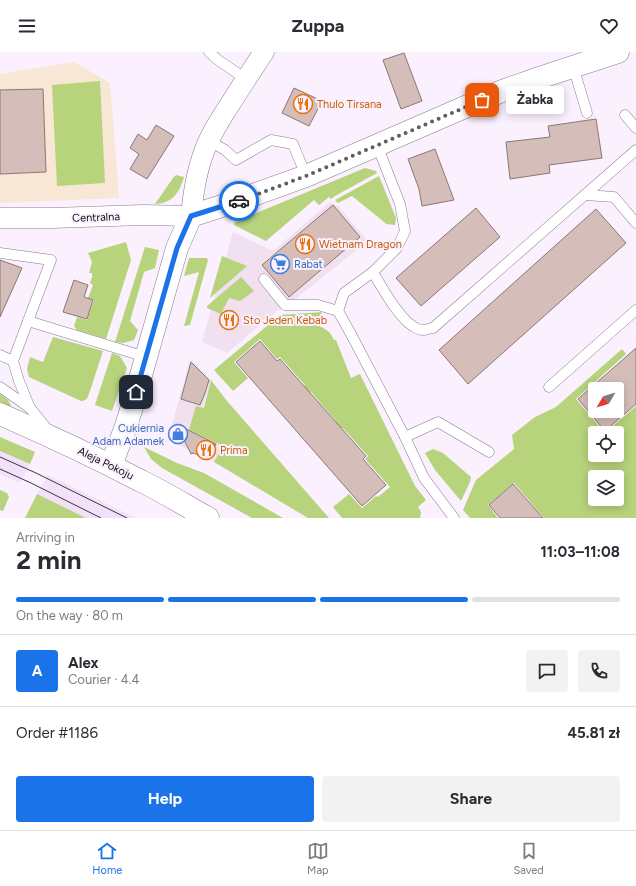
<!DOCTYPE html>
<meta charset="utf-8">
<style>
:root{--surface:#fff;--page:#f2f2f3;--text:#2b2b33;--muted:#7c7c81;--line:#e1e1e2;--accent:#1a73e8}
body{margin:0;font-family:Figtree,sans-serif;background:var(--page);color:var(--text);height:100vh;display:flex;flex-direction:column;font-size:15px;white-space:nowrap}
*{box-sizing:border-box;margin:0}
p{font-size:13px;color:var(--muted)}
.icon{flex:none;width:22px;height:22px;fill:none;stroke:currentColor;stroke-width:2;stroke-linecap:round;stroke-linejoin:round}
.map{position:relative;height:466px;overflow:hidden}
.drawer{display:flex;flex-direction:column;background:var(--surface);flex:1}
.drawer>*{flex:none}
.needle{width:26px;rotate:232deg}
.controls{position:absolute;left:588px;top:330px;display:grid;gap:8px}
.controls a{display:grid;place-items:center;width:36px;height:36px;border-radius:4px;background:var(--surface);box-shadow:0 2px 10px #0003;font-size:20px}
.pin{position:absolute;display:grid;place-items:center;width:34px;height:34px;color:#fff;margin:-17px;border-radius:8px;box-shadow:0 2px 6px #0006}
.courier{position:absolute;display:grid;place-items:center;width:40px;height:40px;margin:-20px;border:3px solid #1a73e8;border-radius:50%;background:#fff;color:#222;box-shadow:0 1px 5px #0007}
.bubble{position:absolute;height:28px;border-radius:4px;background:var(--surface);box-shadow:0 2px 10px #0003;font-size:13px;font-weight:700;line-height:28px;text-align:center}
.overview em{font-style:normal;font-weight:700}
.overview div{display:flex;flex-direction:column-reverse}
.overview{display:flex;align-items:center;justify-content:space-between;height:68px;padding:0 16px}
h1{font-size:26px;font-weight:700;line-height:30px}
.bar{display:grid;grid-template-columns:repeat(4,1fr);gap:6px 4px;align-content:center;height:48px;padding:0 16px}
.bar i{height:5px;border-radius:3px;background:var(--line)}
.bar .active{background:var(--accent)}
.bar p{grid-column:span 4}
.line{display:flex;align-items:center;gap:10px;padding:0 16px;border-top:1px solid var(--line)}
.line div{flex:1}
.round{display:grid;place-items:center;flex:none;width:42px;height:42px;border-radius:4px;background:var(--page)}
.primary-button{display:flex;gap:8px;margin-top:auto;padding:8px 16px}
.primary-button a{flex:1;height:46px;border-radius:4px;background:var(--accent);color:#fff;font-size:16px;font-weight:700;line-height:46px;text-align:center}
.primary-button a+a{background:var(--page);color:var(--text)}
header{display:flex;justify-content:space-between;align-items:center;height:52px;padding:0 16px;background:var(--surface);font-size:18px;font-weight:700}
.dock{display:flex;justify-content:space-around;align-items:center;height:56px;border-top:1px solid var(--line);background:var(--surface);font-size:11px;color:var(--muted)}
.dock a{display:grid;justify-items:center;gap:2px}
.dock .active{color:var(--accent)}
.map>svg:first-child{display:block}
</style>
<header><svg class="icon" aria-label="menu" viewBox="0 0 24 24"><path d="M4 6h16M4 12h16M4 18h16"/></svg>Zuppa<svg class="icon" aria-label="heart" viewBox="0 0 24 24"><path d="M12 20l-8-8c-3-5 5-10 8-4 3-6 11-1 8 4z"/></svg></header>
<div class="map">
<svg width="636" height="466" viewBox="0 0 636 466">
<rect width="100%" height="100%" fill="#faf0fe"/>
<!-- commercial -->
<g fill="#f1e0ef">
<path d="M330,150L338,154L368,189L284,256L278,258L227,301L202,290L233,180L273,199Z"/>
<path d="M190,307L211,328L203,356L196,354L223,394L214,410L168,388Z"/>
</g>
<!-- built -->
<g fill="#f2e1f9">
<path d="M0,399L30,412L20,431L0,422Z"/>
<path d="M48,423L97,447L135,466H83L37,442Z"/>
</g>
<!-- education -->
<path fill="#f8e7d5" d="M74,10L110,31L119,146L0,151V22Z"/>
<!-- green -->
<g fill="#b7d37b" fill-rule="evenodd">
<path d="M100,29L105,131L57,134L52,33Z"/>
<path d="M365,116L376,119L377,121L335,144L331,147L329,145L319,153L314,148L266,189L234,173L235,170Z"/>
<path d="M176,123L184,125C179,141 173,151 155,152L173,126Z"/>
<path d="M379,124L396,166L395,173L386,172L384,170L352,144L338,151L335,148Z"/>
<path d="M126,190L131,208L106,287L77,278L74,274L77,265L87,268L94,248L88,246L93,233L90,231L92,225V221H89L92,210L88,201Z"/>
<path d="M145,195L159,198L155,216L144,220L130,269L138,278L134,288L123,291L115,290Z"/>
<path d="M222,204L247,214L210,246Z"/>
<path d="M189,206H207L208,208L190,273L184,274L199,220L184,224Z"/>
<path d="M241,225L254,239L240,249L229,246L221,262L207,256V254Z"/>
<path d="M322,260L317,273C326,277 330,279 334,288H336L351,326L360,322L415,434L426,448L418,455L421,460L420,466H342L333,455L349,442L362,456L376,444L378,445L390,435L365,407L368,404L343,376L340,378L334,371L336,369L311,340L309,342L302,335L305,333L280,305L277,307L260,287L234,310L248,326L233,339L214,318L280,263Z"/>
<path d="M53,285L103,299L89,342C87,347 86,349 81,349L29,325L27,317L30,305L43,310Z"/>
<path d="M622,297L626,302L576,347L605,381L636,354V466H544L514,431L488,453L498,466H470L463,458L476,428L514,397L512,383L535,365L556,355ZM595,381H617V403H595ZM595,425H617V447H595Z"/>
<path d="M112,301L120,304L127,316L112,359L95,353Z"/>
<path d="M211,328L227,349L329,466H308L214,410L223,394L189,378L196,354L204,356Z"/>
<path d="M0,342L8,348L11,353L10,355L0,350Z"/>
<path d="M0,385L35,400L30,412L0,399Z"/>
<path d="M144,395L177,411L204,421L283,466H252L162,416L151,407Z"/>
<path d="M433,397L443,401L471,425L470,430L461,449L435,418L425,401Z"/>
<path d="M0,438L7,441L9,445L3,459L0,458Z"/>
<path d="M37,442L86,466H87H25Z"/>
</g>
<!-- building -->
<g fill="#d5beb9" stroke="#8b7773" fill-rule="evenodd">
<path d="M404,1L422,49L401,57L383,8Z"/>
<path d="M294,36L322,49L309,74L282,61Z"/>
<path d="M43,37L46,120L0,122V38Z"/>
<path d="M596,67L602,106L549,113L550,121L510,127L506,90L550,85L548,74Z"/>
<path d="M156,73L174,84L147,127L130,117L139,102L130,96L138,82L147,88Z"/>
<path d="M435,97L454,148L422,154L419,137L408,107Z"/>
<path d="M333,153L360,185L289,245L262,213Z"/>
<path d="M476,156L500,185L421,254L396,226Z"/>
<path d="M596,157L626,191L468,332L439,298Z"/>
<path d="M0,208L22,216L0,265Z"/>
<path d="M74,228L88,233L84,245L93,248L87,267L63,260Z"/>
<path d="M260,289L277,309L280,307L366,404L363,407L386,433L362,454L236,310Z"/>
<path d="M636,296V352L605,379L578,347ZM595,337H617V359H595Z"/>
<path d="M191,310L209,328L205,341L200,353L181,347Z"/>
<path d="M176,372L216,392L208,408L194,401L191,402Z"/>
<path d="M513,432L543,466H500L489,453Z"/>
</g>
<g fill="none" stroke-linecap="round" stroke-linejoin="round">
<!-- lane casing -->
<g stroke="#877c8b" stroke-width="11">
<g id="lane">
<path d="M209,0L218,8L246,27"/>
<path d="M573,14L587,61"/>
<path d="M625,63L636,76"/>
<path d="M208,88L225,98L236,108L271,88L293,92L306,124"/>
<path d="M377,93L400,152L405,179L397,196L373,220C381,234 405,279 424,278C426,278 430,276 433,276L636,98"/>
<path d="M585,143L614,145L636,171"/>
<path d="M0,201L51,208L13,309"/>
<path d="M264,227L285,253H318L338,259L352,284L405,385L438,370L489,400"/>
<path d="M338,259L344,241L373,220"/>
<path d="M28,269L146,305"/>
<path d="M0,303L13,309L19,329L30,356"/>
<path d="M0,335L30,356L48,378"/>
<path d="M549,335L636,258"/>
<path d="M405,385L424,426L454,466"/>
</g>
</g>
<!-- street casing -->
<g stroke="#877c8b" stroke-width="21">
<path id="street" d="M0,166H52L143,163L191,164C193,142 196,121 204,100C209,85 218,71 227,57C239,38 251,19 264,0"/>
</g>
<!-- secondary casing -->
<g stroke="#877c8b" stroke-width="23">
<g id="secondary">
<path d="M0,362C48,383 95,405 141,429C164,440 186,454 208,466"/>
<path d="M111,413L125,377L132,355L177,196L191,164L231,151L306,124L472,52L502,39L536,27L618,0"/>
</g>
</g>
<!-- lane -->
<use href="#lane" stroke="#fff" stroke-width="10"/>
<!-- street -->
<use href="#street" stroke="#fff" stroke-width="20"/>
<!-- secondary -->
<use href="#secondary" stroke="#fff" stroke-width="22"/>
<!-- tram -->
<g stroke="#3b363d" stroke-width="1">
<path d="M0,405L36,421L127,466"/>
<path d="M0,417L31,431L101,466"/>
</g>
</g>
<g fill="none" stroke-linecap="round" stroke-linejoin="round">
<!-- done -->
<path stroke="#625c65" stroke-width="4" stroke-dasharray="0 7.2" d="M239,149L306,124L482,48"/>
<!-- route -->
<path stroke="#1a73e8" stroke-width="5" d="M136,340L177,196L191,164L239,149"/>
</g>
<!-- icons -->
<defs>
<g id="restaurant-ring" transform="scale(1)"><circle r="9.5" fill="#faf0fe" stroke="#e8710a" stroke-width="1.5"/><path d="M-5-6h1v4h1v-4h1v4h1v-4h1v5L-1.5 .5V6h-2V.5L-5-1ZM5-6V6H3V1.5H1.5Q1.5-4 5-6Z" fill="#e8710a"/></g>
<g id="supermarket-ring" transform="scale(1)"><circle r="9.5" fill="#faf0fe" stroke="#3f7fe0" stroke-width="1.5"/><path d="M-6-5.5h2.5l.6 2H6L4.5 2H-2.5L-4.4-4H-6ZM-1.5 3.2a1.3 1.3 0 1 0 .1 0ZM3 3.2a1.3 1.3 0 1 0 .1 0Z" fill="#3f7fe0"/></g>
<g id="shop-ring" transform="scale(1)"><circle r="9.5" fill="#faf0fe" stroke="#3f7fe0" stroke-width="1.5"/><path d="M-5-2.5h2.3a2.7 3.5 0 0 1 5.4 0H5L5.5 6h-11ZM-1.5-2.5h3a1.5 2.3 0 0 0-3 0Z" fill="#3f7fe0"/></g>
</defs>
<g fill-rule="evenodd">
<use href="#restaurant-ring" x="303" y="52"/>
<use href="#restaurant-ring" x="305" y="192"/>
<use href="#supermarket-ring" x="280" y="212"/>
<use href="#restaurant-ring" x="229" y="268"/>
<use href="#shop-ring" x="178" y="382"/>
<use href="#restaurant-ring" x="206" y="398"/>
</g>
<g text-anchor="middle" stroke-width="4" stroke-linejoin="round" paint-order="stroke">
<!-- food labels -->
<g font-size="11" fill="#c56008" stroke="#faf0fe" text-anchor="start">
<text x="317" y="56">Thulo Tirsana</text>
<text x="319" y="196">Wietnam Dragon</text>
<text x="243" y="272">Sto Jeden Kebab</text>
<text x="220" y="402">Prima</text>
</g>
<!-- street labels -->
<g font-size="11" fill="#100c12" stroke="#faf0fe">
<text transform="translate(96 165) rotate(-2)" y="4">Centralna</text>
<text transform="translate(106 411) rotate(26)" y="4">Aleja Pokoju</text>
</g>
<!-- shop labels -->
<g font-size="11" fill="#366cbe" stroke="#faf0fe" text-anchor="start">
<text x="294" y="216">Rabat</text>
<text x="164" y="380" text-anchor="end">Cukiernia<tspan x="164" dy="13">Adam Adamek</tspan></text>
</g>
</g>
</svg>
<div class="controls">
<a><svg class="needle" viewBox="-14 -14 28 28"><path d="M0-13l5 13h-10z" fill="#e53935"/><path d="M0 13l5-13h-10z" fill="#7c7c81"/></svg></a>
<a><svg class="icon" aria-label="locate" viewBox="0 0 24 24"><circle cx="12" cy="12" r="6"/><path d="M12 2v4M12 18v4M2 12h4M18 12h4"/></svg></a>
<a><svg class="icon" aria-label="layers" viewBox="0 0 24 24"><path d="M12 4l9 5-9 5-9-5zM3 14l9 5 9-5"/></svg></a>
</div>
<div class="pin" style="left:482px;top:48px;background:#ea580c"><svg class="icon" aria-label="bag" viewBox="0 0 24 24"><path d="M5 8h14l-1 12H6zM9 8a3 3 0 0 1 6 0"/></svg></div>
<div class="pin" style="left:136px;top:340px;background:#1f2937"><svg class="icon" aria-label="home" viewBox="0 0 24 24"><path d="M3 11l9-7 9 7M6 9v11h12V9"/></svg></div>
<div class="courier" style="left:239px;top:149px"><svg class="icon" aria-label="car" viewBox="0 0 24 24"><path d="M5 17H2v-5l4-1 3-4h7l3 4 3 1v5h-3M9 17h6M6 11h13"/><circle cx="7" cy="17" r="2"/><circle cx="17" cy="17" r="2"/></svg></div>
<div class="bubble" style="left:506px;top:34px;width:58px">Żabka</div>
</div>
<section class="drawer">
<div class="overview"><div><h1>2 min</h1><p>Arriving in</p></div><em>11:03–11:08</em></div>
<div class="bar"><i class="active"></i><i class="active"></i><i class="active"></i><i></i><p>On the way · 80 m</p></div>
<div class="line" style="height:72px"><b class="round" style="background:var(--accent);color:#fff">A</b><div><b>Alex</b><p>Courier · 4.4</p></div><a class="round"><svg class="icon" aria-label="chat" viewBox="0 0 24 24"><path d="M4 5h16v11H9l-5 4z"/></svg></a><a class="round"><svg class="icon" aria-label="phone" viewBox="0 0 24 24"><path d="M5 4h4l2 5-3 2q2 4 5 5l2-3 5 2v4C11 20 4 13 5 4z"/></svg></a></div>
<div class="line" style="height:52px"><div>Order #1186</div><b>45.81 zł</b></div>
<div class="primary-button"><a>Help</a><a>Share</a></div>
</section>
<nav class="dock">
<a class="active"><svg class="icon" aria-label="home" viewBox="0 0 24 24"><path d="M3 11l9-7 9 7M6 9v11h12V9"/></svg>Home</a>
<a><svg class="icon" aria-label="map" viewBox="0 0 24 24"><path d="M3 6l6-2 6 2 6-2v14l-6 2-6-2-6 2zM9 4v14M15 6v14"/></svg>Map</a>
<a><svg class="icon" aria-label="saved" viewBox="0 0 24 24"><path d="M7 4h10v16l-5-4-5 4z"/></svg>Saved</a>
</nav>
